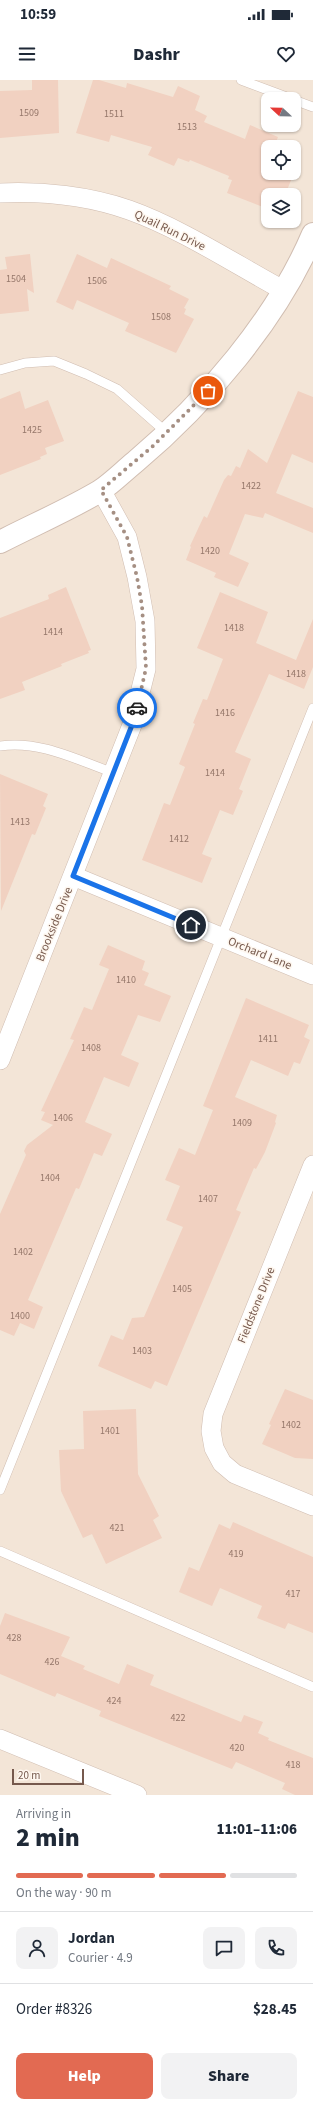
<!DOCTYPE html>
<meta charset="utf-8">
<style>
:root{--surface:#fff;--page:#f2f2f3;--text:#1f2937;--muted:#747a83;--line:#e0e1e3;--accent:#e26a52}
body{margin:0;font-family:"Source Sans 3",sans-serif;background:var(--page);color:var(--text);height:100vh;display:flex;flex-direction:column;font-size:15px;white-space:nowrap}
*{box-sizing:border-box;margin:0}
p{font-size:13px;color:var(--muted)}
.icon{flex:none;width:22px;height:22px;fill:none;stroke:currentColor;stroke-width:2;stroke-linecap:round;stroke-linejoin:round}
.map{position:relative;height:1715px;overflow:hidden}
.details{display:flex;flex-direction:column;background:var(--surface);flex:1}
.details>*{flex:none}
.needle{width:26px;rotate:292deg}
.buttons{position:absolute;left:261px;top:12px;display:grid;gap:8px}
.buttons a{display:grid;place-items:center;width:40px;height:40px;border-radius:8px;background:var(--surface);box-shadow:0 1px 3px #0004;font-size:20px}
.scale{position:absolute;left:12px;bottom:10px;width:72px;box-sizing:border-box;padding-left:4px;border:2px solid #76594d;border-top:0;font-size:11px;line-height:14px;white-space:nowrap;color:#76594d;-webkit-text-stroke:3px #fef7ef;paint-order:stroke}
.pin{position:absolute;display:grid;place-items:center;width:34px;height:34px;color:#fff;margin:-17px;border:2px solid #fff;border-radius:50%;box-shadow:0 1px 4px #0007}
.courier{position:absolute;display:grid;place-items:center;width:40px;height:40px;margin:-20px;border:3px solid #1a73e8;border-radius:50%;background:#fff;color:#222;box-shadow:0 1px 5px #0007}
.headline em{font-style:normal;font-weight:800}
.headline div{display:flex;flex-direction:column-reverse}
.headline{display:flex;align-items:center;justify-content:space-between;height:68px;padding:0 16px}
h1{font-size:26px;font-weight:800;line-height:30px}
.bar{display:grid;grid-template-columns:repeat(4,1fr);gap:6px 4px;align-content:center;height:48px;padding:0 16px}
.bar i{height:5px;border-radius:3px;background:var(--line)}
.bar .on{background:var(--accent)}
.bar p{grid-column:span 4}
.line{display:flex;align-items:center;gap:10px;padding:0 16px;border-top:1px solid var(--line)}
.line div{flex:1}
.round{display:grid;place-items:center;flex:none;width:42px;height:42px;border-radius:8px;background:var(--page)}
.primary-button{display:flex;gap:8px;margin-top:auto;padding:8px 16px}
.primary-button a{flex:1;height:46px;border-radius:8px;background:var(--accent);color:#fff;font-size:16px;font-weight:800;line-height:46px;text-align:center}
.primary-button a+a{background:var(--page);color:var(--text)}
.status{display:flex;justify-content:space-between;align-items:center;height:28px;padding:0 20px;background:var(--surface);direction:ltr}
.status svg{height:11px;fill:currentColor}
header{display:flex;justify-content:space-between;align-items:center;height:52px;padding:0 16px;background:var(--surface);font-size:18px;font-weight:800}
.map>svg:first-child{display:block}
</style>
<div class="status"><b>10:59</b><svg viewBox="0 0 49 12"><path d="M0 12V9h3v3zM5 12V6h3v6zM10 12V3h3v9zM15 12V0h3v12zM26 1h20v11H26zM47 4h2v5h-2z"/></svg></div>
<header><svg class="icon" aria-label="menu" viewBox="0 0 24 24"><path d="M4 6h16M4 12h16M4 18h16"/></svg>Dashr<svg class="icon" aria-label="heart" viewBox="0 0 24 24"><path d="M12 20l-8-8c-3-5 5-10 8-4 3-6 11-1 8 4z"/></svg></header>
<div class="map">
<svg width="313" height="1715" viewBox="0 0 313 1715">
<rect width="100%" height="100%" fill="#fcf3e8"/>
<!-- residential -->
<path fill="#f3e5d7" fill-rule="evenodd" d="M0,0H313V1715H0ZM268,19H294V45H268ZM268,67H294V93H268ZM268,115H294V141H268Z"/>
<!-- building -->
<g fill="#f1d1c1">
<path d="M32,0H58L59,53L0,58V11L32,10Z"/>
<path d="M93,0H99L126,8L127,3L173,17L178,6L200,16L195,30L207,36L204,42L245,59L250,45L278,57L274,67H268V93H294L285,115H268V129L227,113L232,100L228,99L229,96L190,80L189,82L178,78L174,86L148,75L152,67L111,55L109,62L76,53Z"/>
<path d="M30,174L34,213L27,209L29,231L0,234V190L7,189L5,177Z"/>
<path d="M77,174L107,188L111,178L171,206L169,209L189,219L184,228L186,229L184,234L194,239L176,273L125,251L129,243L77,220L73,230L56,222Z"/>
<path d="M20,311L25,329L48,320L64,361L45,368L47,374L40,377L41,379L0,395V319Z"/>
<path d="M298,311L313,317V383L292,374L276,413L313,428V453L265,433L263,438L245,434L229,474L249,483L238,507L214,497L216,493L186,480L191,467L190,466L204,436L207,438L224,400L228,395L231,396L236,386L240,388L248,369L267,383Z"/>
<path d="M66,507L91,570L88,571L89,573L61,584L62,586L22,602L25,610L0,619V538L49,519L48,515Z"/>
<path d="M220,512L268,532L256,563L296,580L313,539V587L304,609L269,594L235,672L251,679L239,709L243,711L233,735L220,730L202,774L212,778L202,803L142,780L164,723L170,725L185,687L179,684L195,644L193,643L203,619L207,620L223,579L197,568Z"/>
<path d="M0,694L48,714L43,726L46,728L35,755L32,754L1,831Z"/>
<path d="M108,865L145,881L142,890L149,893L144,905L171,916L160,942L138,935L121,975L139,983L129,1007L104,997L85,1042L112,1054L102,1076L94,1073L79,1109L76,1108L28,1220L43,1227L34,1249L20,1243L14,1256L0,1250V1134L26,1075L24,1071L27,1065L53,1045L41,1040L45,1032L41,1031L74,960L70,959L84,927L92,930L109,889L99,885Z"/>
<path d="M246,918L309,945L304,957L310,960L300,984L294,982L288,996L251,980L235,1017L277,1035L275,1042L276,1043L265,1072L256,1089L254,1088L236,1130L241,1132L167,1306L155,1301L151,1309L98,1286L111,1255L123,1260L132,1238L144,1237L183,1147L166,1140L180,1106L165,1100L179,1068L195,1075L213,1030L203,1026Z"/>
<path d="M285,1309L313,1320V1379L295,1378L262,1364L271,1345L269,1344Z"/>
<path d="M136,1329L138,1394L159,1436L153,1440L162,1458L106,1484L92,1454L83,1458L61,1411L59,1370L84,1369L83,1331Z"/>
<path d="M233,1442L313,1477V1553L288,1543L285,1549L257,1538L262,1526L220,1508L212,1526L179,1512L189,1487L199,1491L219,1444L230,1449Z"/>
<path d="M5,1533L70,1557L61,1576L85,1586L83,1589L119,1604L127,1584L154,1595L150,1605L241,1642L244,1635L263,1642L258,1653L269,1658L268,1660L313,1678V1715H295L282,1709L285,1703L236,1682L232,1689L99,1636L101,1631L57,1613L55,1617L0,1594V1546Z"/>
</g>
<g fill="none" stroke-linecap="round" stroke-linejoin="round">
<!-- service casing -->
<g stroke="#d0bdb1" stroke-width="10">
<g id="service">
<path d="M241,0L292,19"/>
<path d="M294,20L313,27"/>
<path d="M0,290L25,283L54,281L86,294L117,309L167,353"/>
<path d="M0,666C40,660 77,680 114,693"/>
<path d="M0,1410L313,628"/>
<path d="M0,1471L313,1607"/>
</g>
</g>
<!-- minor casing -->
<g stroke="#d0bdb1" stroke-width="20">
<g id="minor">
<path d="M0,113C42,111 89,116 129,130C180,148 235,184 283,210"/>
<path d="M73,796L313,895"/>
<path d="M0,980L132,645L146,589L145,541L137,497L127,457L101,410"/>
<path d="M313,1085L213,1334L211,1351L214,1368L222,1383L235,1394L313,1426"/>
<path d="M0,1659L137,1715"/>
</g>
</g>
<!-- tertiary casing -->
<g stroke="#d0bdb1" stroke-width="24">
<path id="tertiary" d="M0,462C33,445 68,430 100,411C112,403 124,391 135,382C205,323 277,239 313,154"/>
</g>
<!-- service -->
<use href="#service" stroke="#fff" stroke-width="9"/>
<!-- minor -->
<use href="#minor" stroke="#fff" stroke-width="19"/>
<!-- tertiary -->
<use href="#tertiary" stroke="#fff" stroke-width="22"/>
</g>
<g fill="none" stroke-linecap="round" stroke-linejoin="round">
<!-- done -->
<path stroke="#a58f83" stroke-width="4" stroke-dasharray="0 7.2" d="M137,628L146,588L142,526L137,497L127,457L101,410L153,366L208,311"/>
<!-- route -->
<path stroke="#1a73e8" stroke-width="5" d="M137,628L132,645L73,796L191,845"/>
</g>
<g text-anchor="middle" stroke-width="3" stroke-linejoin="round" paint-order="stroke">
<!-- number labels -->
<g font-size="10" fill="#95776a">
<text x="29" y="36">1509</text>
<text x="114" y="37">1511</text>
<text x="187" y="50">1513</text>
<text x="16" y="202">1504</text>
<text x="97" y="204">1506</text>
<text x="161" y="240">1508</text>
<text x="32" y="353">1425</text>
<text x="251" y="409">1422</text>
<text x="210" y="474">1420</text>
<text x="234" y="551">1418</text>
<text x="53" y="555">1414</text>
<text x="296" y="597">1418</text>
<text x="225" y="636">1416</text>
<text x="215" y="696">1414</text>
<text x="20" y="745">1413</text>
<text x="179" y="762">1412</text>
<text x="126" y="903">1410</text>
<text x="268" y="962">1411</text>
<text x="91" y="971">1408</text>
<text x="63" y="1041">1406</text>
<text x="242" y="1046">1409</text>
<text x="50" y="1101">1404</text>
<text x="208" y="1122">1407</text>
<text x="23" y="1175">1402</text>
<text x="182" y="1212">1405</text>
<text x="20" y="1239">1400</text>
<text x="142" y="1274">1403</text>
<text x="291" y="1348">1402</text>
<text x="110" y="1354">1401</text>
<text x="117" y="1451">421</text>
<text x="236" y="1477">419</text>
<text x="293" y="1517">417</text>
<text x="14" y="1561">428</text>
<text x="52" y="1585">426</text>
<text x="114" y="1624">424</text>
<text x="178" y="1641">422</text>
<text x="237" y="1671">420</text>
<text x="293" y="1688">418</text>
</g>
<!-- street labels -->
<g font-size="12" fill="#76594d" stroke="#fef7ef">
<text transform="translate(170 150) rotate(26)" y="4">Quail Run Drive</text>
<text transform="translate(54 844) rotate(-68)" y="4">Brookside Drive</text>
<text transform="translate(260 873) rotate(22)" y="4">Orchard Lane</text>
<text transform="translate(256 1225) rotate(-68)" y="4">Fieldstone Drive</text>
</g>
</g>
</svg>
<div class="buttons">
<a><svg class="needle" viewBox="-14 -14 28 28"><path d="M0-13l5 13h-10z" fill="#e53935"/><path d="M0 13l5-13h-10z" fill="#747a83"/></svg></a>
<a><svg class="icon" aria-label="locate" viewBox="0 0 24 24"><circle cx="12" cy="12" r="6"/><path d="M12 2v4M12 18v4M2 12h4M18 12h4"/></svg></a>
<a><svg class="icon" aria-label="layers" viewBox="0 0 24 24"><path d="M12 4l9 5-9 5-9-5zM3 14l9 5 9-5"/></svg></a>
</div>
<div class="scale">20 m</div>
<div class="pin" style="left:208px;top:311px;background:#ea580c"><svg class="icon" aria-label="bag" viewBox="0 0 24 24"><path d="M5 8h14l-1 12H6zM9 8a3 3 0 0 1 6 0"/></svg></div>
<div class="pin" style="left:191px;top:845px;background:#1f2937"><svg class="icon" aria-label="home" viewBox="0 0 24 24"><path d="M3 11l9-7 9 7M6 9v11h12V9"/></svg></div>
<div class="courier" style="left:137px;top:628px"><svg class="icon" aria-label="car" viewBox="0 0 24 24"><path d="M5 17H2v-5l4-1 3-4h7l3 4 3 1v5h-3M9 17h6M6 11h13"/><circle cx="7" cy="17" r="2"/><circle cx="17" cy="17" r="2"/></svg></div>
</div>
<section class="details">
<div class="headline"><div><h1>2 min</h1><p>Arriving in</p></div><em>11:01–11:06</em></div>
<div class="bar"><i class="on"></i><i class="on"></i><i class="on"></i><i></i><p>On the way · 90 m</p></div>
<div class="line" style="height:72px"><a class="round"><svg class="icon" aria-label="person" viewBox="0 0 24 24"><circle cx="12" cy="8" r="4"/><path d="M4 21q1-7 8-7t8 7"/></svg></a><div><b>Jordan</b><p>Courier · 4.9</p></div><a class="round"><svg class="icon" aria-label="chat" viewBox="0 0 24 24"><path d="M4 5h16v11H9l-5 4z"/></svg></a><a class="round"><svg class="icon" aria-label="phone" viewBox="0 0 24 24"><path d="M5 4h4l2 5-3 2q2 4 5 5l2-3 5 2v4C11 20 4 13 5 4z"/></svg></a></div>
<div class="line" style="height:52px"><div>Order #8326</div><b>$28.45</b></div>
<div class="primary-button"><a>Help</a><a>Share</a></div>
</section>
